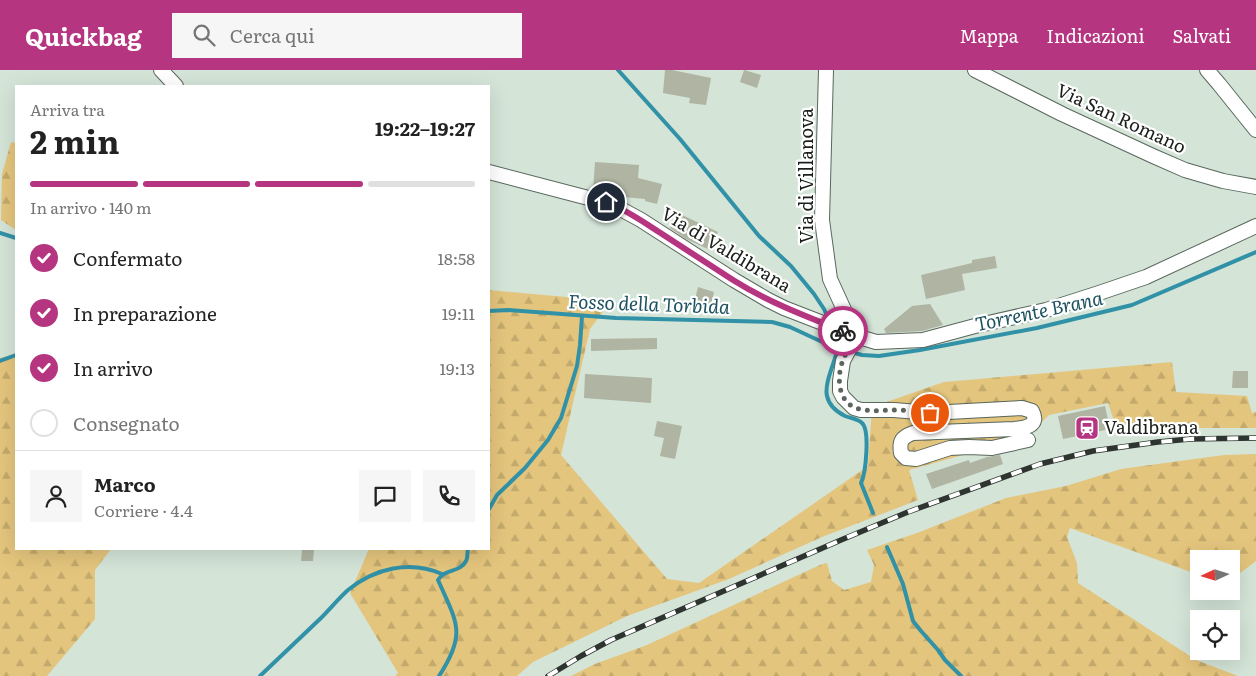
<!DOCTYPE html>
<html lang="it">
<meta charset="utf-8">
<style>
:root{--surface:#fff;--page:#f6f6f6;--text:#222;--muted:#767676;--line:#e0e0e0;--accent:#b53580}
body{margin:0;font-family:Literata,serif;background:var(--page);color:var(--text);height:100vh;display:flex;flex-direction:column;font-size:19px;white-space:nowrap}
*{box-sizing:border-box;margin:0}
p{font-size:16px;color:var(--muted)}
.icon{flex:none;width:28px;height:28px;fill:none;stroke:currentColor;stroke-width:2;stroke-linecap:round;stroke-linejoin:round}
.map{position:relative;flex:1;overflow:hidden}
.details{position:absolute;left:15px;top:15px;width:475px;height:465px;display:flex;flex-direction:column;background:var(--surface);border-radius:0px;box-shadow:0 5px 20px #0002}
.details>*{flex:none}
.needle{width:32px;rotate:266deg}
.tools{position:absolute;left:1190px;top:480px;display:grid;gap:10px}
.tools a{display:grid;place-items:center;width:50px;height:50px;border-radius:0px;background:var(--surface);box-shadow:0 5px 20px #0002;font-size:25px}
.pin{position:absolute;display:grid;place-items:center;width:42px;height:42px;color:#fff;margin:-21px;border:2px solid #fff;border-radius:50%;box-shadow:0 1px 5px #0007}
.courier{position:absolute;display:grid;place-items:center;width:50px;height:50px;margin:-25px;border:4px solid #b53580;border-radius:50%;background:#fff;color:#222;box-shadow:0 1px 6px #0007}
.summary em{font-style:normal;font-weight:700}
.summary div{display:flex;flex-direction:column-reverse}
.summary{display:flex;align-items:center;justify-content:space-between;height:85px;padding:0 15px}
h1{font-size:32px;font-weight:700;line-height:38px}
.bar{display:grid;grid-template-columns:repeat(4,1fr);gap:8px 5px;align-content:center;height:60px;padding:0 15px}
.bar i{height:6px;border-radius:4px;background:var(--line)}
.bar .active{background:var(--accent)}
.bar p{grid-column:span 4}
.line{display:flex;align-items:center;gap:12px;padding:0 15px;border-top:1px solid var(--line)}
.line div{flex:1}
.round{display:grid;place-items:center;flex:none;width:52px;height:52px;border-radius:0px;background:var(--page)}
ol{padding:0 15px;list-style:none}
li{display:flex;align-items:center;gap:15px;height:55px}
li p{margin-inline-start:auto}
li .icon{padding:5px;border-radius:50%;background:var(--accent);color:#fff;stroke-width:4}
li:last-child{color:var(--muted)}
li i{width:28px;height:28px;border:2px solid var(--line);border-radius:50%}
header{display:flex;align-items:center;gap:30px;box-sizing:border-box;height:70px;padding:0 25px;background:var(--accent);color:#fff}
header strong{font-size:24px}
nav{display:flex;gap:28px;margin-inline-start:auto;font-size:18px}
.search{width:350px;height:45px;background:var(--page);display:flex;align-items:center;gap:12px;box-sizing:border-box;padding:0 18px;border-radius:0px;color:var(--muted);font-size:19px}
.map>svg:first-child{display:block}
</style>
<header>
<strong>Quickbag</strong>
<div class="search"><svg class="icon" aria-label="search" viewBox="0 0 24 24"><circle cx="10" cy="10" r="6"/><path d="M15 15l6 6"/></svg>Cerca qui</div>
<nav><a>Mappa</a><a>Indicazioni</a><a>Salvati</a></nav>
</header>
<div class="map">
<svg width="1256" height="606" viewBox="0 0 1256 606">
<defs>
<pattern id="forest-firs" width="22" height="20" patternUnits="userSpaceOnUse" patternTransform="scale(1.25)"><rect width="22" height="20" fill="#e4c57d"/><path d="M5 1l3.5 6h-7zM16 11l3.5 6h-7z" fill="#c3a96b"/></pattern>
</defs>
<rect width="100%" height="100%" fill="#d4e4d7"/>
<!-- forest -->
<g fill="url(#forest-firs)">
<path d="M11,72L16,73V160L1,150L2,104Z"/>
<path d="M489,220L611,231L590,259L561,385L667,509L699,513L868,396L872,337L944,312L1172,292L1176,322L1247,326L1252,343L1256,342V358H1171L1118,363L1108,333L1049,345L1031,363L981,380L909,400L918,430L822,467L729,509L627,546L533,592L517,606H395L398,603L350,523L369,479H489Z"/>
<path d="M16,284V479H111L95,500V549L47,606H0V288Z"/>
<path d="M1256,384V491L1231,510V489H1199V505L1070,458L1067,467L1077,493L1078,513L1196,590L1238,606H571L595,594L647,575L820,495L827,493L832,511L844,520L871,512L874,495L867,480L917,463L1006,428L1066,416L1121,399L1224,385Z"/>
</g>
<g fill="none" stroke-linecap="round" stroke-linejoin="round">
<!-- stream -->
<g stroke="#3191a7" stroke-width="4">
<path d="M618,0L680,69L759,166L791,196L814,224L824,239L828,248"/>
<path d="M0,163L16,168"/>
<path d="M489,241L508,240L616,248L772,252L790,257L833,277L862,285L879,286L920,280L1037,258L1132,235L1256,182"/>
<path d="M831,263L833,277"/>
<path d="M838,278C835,292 824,313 827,326C829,335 837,342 845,346C850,348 858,349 862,353C870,360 866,403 861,413L873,443"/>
<path d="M0,291L16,285"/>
<path d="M489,439L497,425L525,398L548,370L561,348L577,296L580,275L582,246"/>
<path d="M887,477L903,514L913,551L921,561L938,580L945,590L961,606"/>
<path d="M260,606C280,587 301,567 321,548C330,539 339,528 348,520C375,498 410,490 442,504"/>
<path d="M439,606C467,563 457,553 438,510C445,498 460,503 466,491C468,488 467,482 468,479"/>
</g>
</g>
<!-- building -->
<g fill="#afb4a3">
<path d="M665,0H672L711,8L706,35L689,33L690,28L663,23Z"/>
<path d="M744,0L761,5L757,18L740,12Z"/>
<path d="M595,92L639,95L638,108L662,114L657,134L645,131V129L612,126L593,120Z"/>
<path d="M678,143L718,162L710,180L686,169L670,158Z"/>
<path d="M995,186L997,198L962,204L965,220L926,229L921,205L972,193V190Z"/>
<path d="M698,217L714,222L711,236L694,234Z"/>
<path d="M930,234L943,255L922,261L886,263L884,259L912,236Z"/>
<path d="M657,268V279L591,281V269Z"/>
<path d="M1233,301H1248V318H1232Z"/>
<path d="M585,304L652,308L651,333L584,328Z"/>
<path d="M1105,336L1110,359L1063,369L1058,346Z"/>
<path d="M657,351L682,356L675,389L660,386L664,368L654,366Z"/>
<path d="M1000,385L1003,394L932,419L926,404L969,390L970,393L987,387Z"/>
<path d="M302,479H314L313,491H301Z"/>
</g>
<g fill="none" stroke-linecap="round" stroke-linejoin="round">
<!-- minor casing -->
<g stroke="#59675d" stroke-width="16">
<g id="minor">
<path d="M161,0L176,16"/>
<path d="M826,0L822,150L830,209L856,266"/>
<path d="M975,0L1062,44L1153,86L1185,100L1223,111L1256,117"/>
<path d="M1207,0L1219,14L1256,60"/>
<path d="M489,102L596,130L619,138L641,150L734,210L768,230L784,238L856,266L876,272L923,270L975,256L1046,240L1099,223L1146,207L1256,156"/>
<path d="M856,266L843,291L840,311V321L843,327L854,338L861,340H894L930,343L1022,338L1032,341C1040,356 1025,358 1014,359L913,363C902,367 899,371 901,383L906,388L916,389L950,378L969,377L992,378L1028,370"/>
</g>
</g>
<!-- minor -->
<use href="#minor" stroke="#fff" stroke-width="14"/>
<!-- rail casing -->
<g stroke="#2e3530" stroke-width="5.5">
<path id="rail" d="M548,606L581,586L611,570L841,470L908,442L1040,394L1093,381L1158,372L1190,369L1256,368"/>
</g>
<!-- rail -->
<use href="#rail" stroke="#fff" stroke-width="4" stroke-dasharray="11" stroke-linecap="butt"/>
</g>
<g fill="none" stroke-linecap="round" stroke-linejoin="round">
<!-- done -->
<path stroke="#5b645d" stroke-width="5" stroke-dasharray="0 9" d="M843,261L856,266C852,274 846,282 843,290C836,308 838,334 859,339C871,342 883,340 895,340C907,340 918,342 930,343"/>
<!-- route -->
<path stroke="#b53580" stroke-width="6" d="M606,132C625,139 642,151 659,162C684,178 708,194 733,210C768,232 805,246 843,261"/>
</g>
<!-- icons -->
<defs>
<g id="station-square" transform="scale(1.25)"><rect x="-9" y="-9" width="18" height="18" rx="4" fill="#b53580" stroke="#fff"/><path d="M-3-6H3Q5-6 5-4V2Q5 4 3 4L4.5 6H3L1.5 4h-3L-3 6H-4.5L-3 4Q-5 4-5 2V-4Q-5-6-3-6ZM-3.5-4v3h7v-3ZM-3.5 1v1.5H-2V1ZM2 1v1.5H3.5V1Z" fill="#fff"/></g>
</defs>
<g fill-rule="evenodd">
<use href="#station-square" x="1087" y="358"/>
</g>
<g text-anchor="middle" stroke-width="4.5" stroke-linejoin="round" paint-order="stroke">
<!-- street labels -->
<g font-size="18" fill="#1a1f1b" stroke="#fff">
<text transform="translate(1121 49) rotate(25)" y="6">Via San Romano</text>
<text transform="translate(807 106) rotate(-90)" y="6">Via di Villanova</text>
<text transform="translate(726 180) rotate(31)" y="6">Via di Valdibrana</text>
</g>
<!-- poi labels -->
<g font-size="18" fill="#1a1f1b" stroke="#fff" text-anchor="start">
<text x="1104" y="364">Valdibrana</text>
</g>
<!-- water labels -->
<g font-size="19" font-style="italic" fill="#1c5260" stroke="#fff">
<text transform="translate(649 234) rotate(2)" y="7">Fosso della Torbida</text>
<text transform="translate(1039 241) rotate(-12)" y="7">Torrente Brana</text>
</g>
</g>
</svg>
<div class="tools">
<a><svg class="needle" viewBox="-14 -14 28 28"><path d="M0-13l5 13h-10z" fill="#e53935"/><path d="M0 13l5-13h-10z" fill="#767676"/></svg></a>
<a><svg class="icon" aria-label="locate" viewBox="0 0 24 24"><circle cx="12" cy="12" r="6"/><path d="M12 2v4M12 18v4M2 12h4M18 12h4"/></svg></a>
</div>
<div class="pin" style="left:930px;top:343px;background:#ea580c"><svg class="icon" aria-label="bag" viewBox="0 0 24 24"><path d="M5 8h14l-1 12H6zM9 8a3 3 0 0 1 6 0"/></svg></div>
<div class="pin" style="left:606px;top:132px;background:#1f2937"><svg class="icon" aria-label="home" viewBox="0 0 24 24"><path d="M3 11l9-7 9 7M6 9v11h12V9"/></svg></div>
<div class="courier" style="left:843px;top:261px"><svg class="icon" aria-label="bike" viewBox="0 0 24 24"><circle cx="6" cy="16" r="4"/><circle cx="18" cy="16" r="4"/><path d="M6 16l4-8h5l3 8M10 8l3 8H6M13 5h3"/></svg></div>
<section class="details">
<div class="summary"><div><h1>2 min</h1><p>Arriva tra</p></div><em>19:22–19:27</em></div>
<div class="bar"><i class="active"></i><i class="active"></i><i class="active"></i><i></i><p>In arrivo · 140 m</p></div>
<ol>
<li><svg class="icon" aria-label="check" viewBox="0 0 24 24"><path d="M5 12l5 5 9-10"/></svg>Confermato<p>18:58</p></li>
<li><svg class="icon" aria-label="check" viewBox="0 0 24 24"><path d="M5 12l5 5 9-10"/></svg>In preparazione<p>19:11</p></li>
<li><svg class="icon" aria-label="check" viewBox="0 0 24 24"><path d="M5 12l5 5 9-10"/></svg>In arrivo<p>19:13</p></li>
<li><i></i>Consegnato</li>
</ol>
<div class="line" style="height:90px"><a class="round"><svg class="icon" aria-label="person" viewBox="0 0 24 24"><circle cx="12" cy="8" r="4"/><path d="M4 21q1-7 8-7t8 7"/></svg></a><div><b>Marco</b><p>Corriere · 4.4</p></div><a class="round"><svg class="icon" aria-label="chat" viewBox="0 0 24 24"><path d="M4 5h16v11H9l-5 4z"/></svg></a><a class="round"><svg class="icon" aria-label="phone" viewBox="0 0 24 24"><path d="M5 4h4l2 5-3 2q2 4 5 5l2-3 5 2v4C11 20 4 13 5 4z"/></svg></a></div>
</section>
</div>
